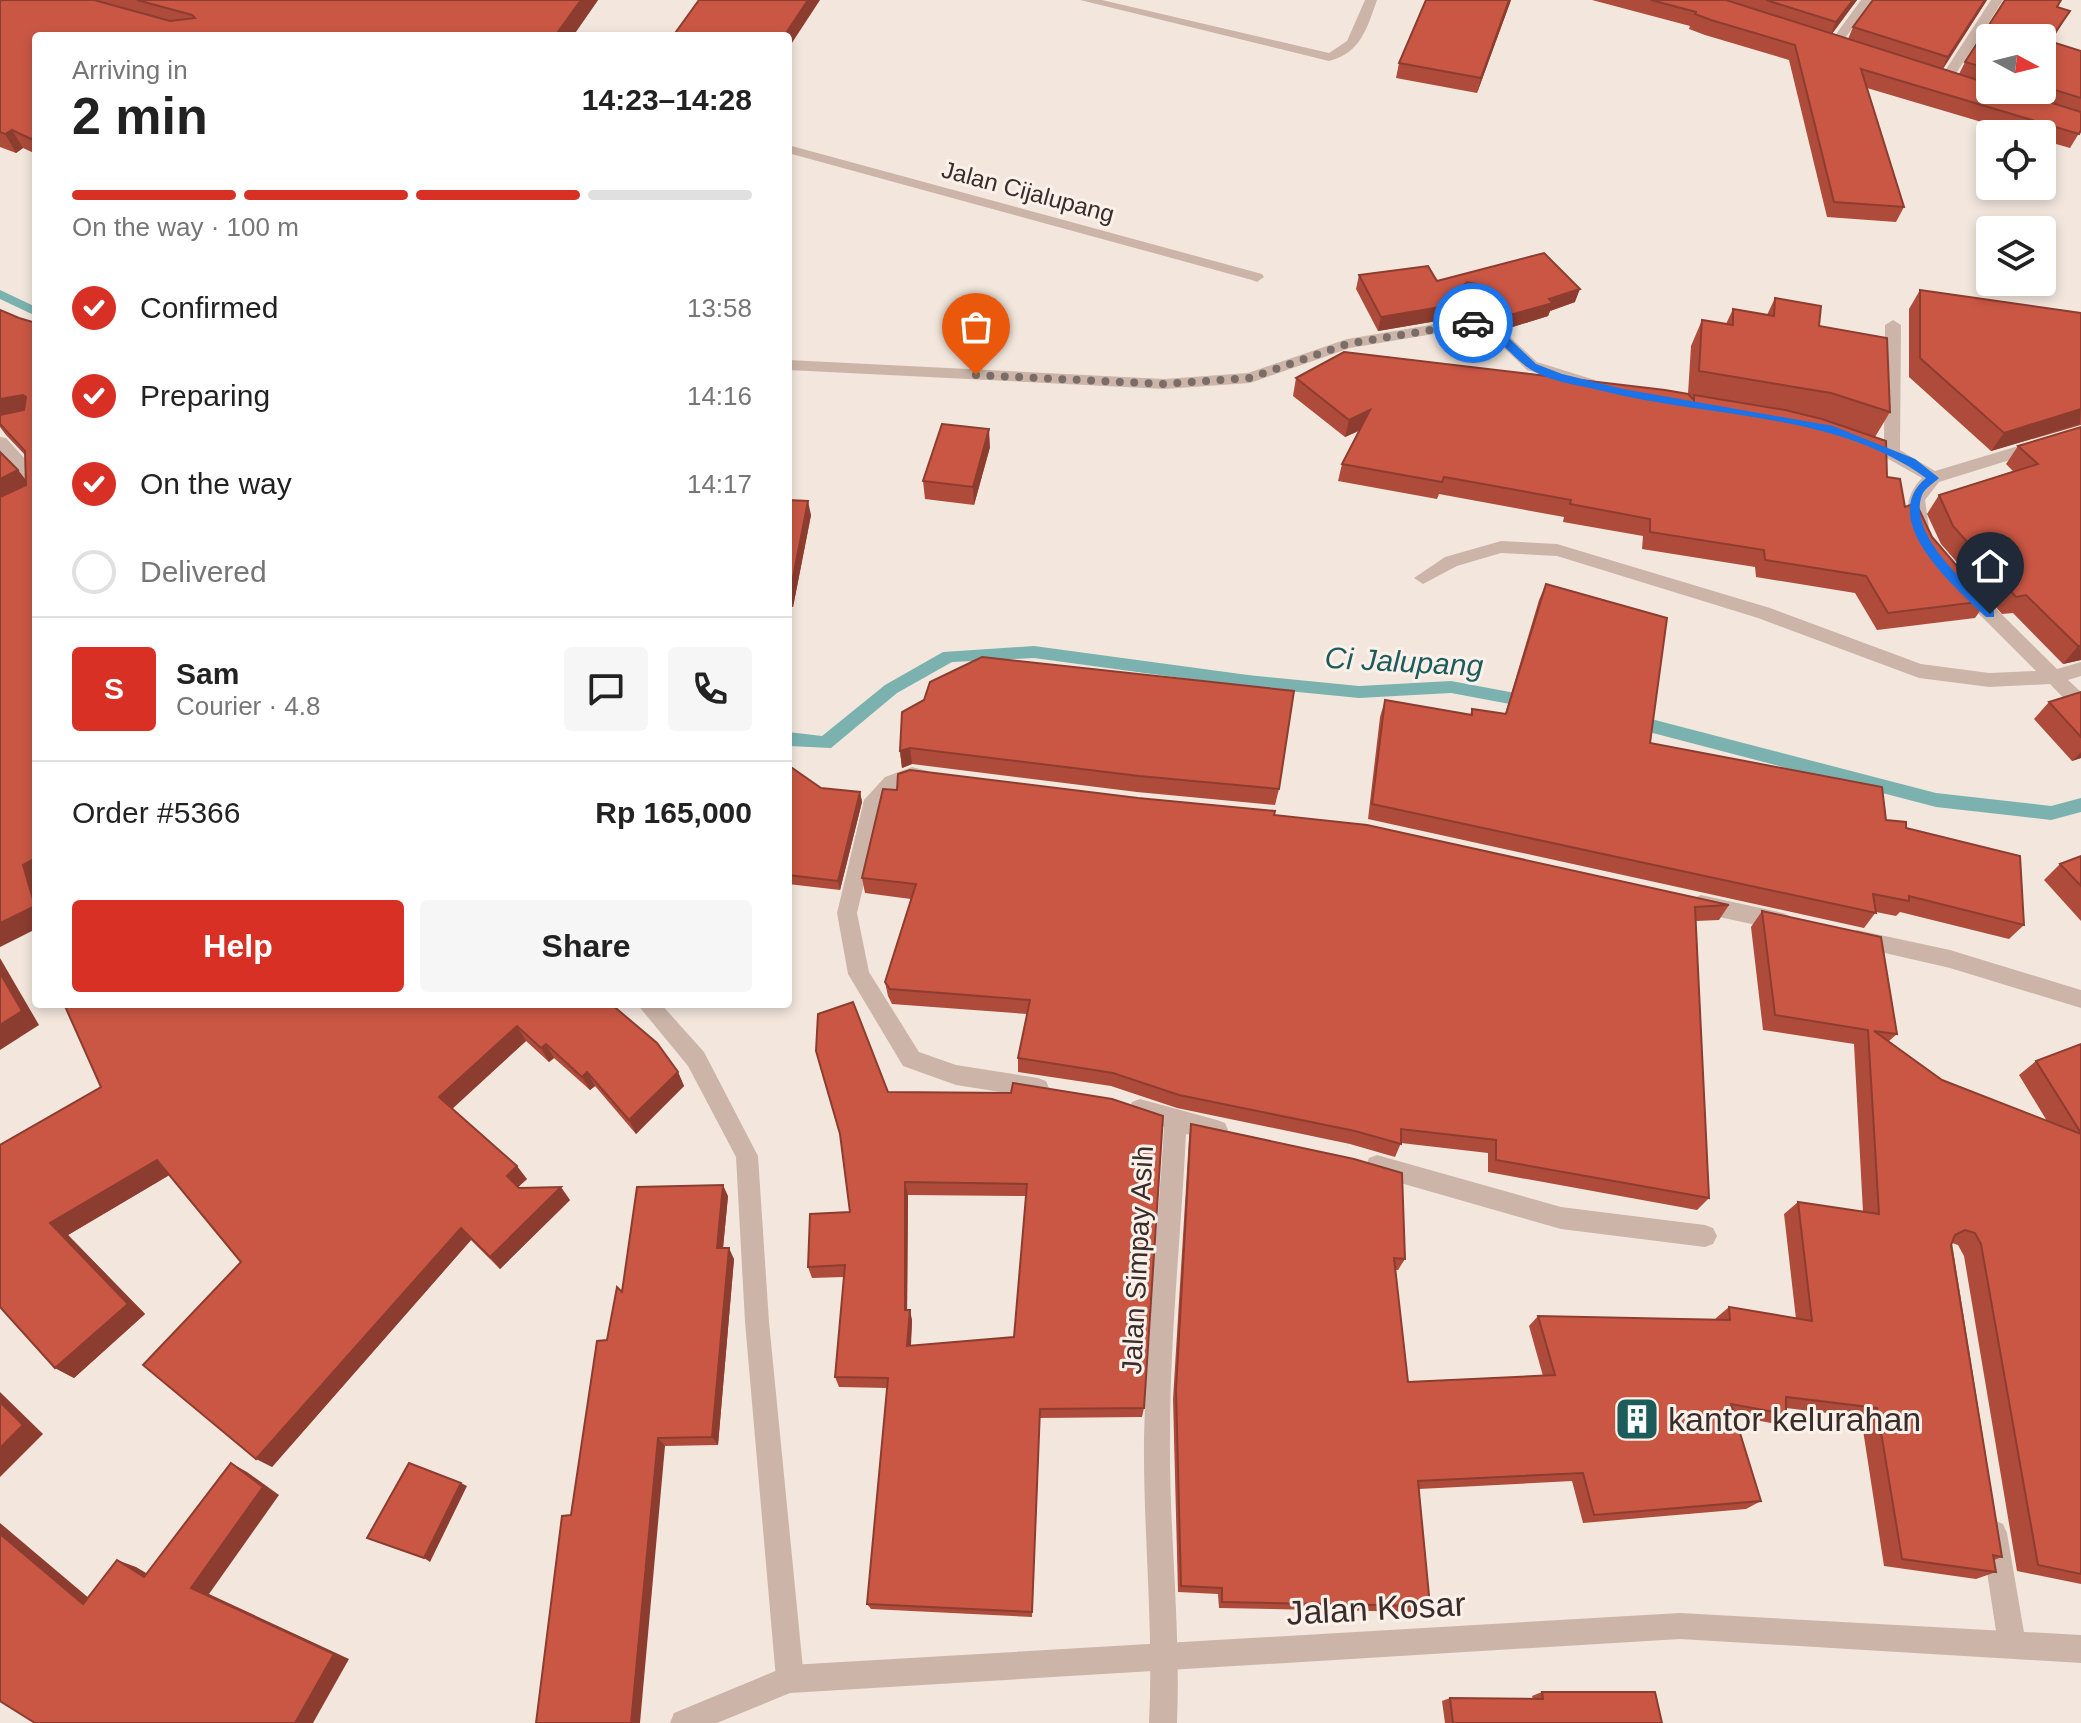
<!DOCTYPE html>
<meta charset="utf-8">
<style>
:root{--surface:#fff;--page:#f6f6f6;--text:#222;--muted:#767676;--line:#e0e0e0;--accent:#d93025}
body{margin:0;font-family:Arial,sans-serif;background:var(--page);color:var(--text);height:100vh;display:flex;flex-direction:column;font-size:30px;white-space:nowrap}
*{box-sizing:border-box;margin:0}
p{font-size:26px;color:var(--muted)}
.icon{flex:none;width:44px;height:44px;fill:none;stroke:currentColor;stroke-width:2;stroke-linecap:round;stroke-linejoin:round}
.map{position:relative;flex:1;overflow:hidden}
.side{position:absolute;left:32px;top:32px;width:760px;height:976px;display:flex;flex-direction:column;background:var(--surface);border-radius:8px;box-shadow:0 4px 12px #0003}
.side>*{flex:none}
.needle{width:52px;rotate:97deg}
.buttons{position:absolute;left:1976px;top:24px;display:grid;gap:16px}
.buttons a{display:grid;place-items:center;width:80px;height:80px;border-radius:8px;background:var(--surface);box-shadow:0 4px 12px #0003;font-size:40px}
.pin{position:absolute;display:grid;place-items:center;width:68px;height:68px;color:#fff;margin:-82px -34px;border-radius:50% 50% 50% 0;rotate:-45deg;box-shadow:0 0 8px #0007}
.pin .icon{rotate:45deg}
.courier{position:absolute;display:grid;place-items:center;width:80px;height:80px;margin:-40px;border:6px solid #1a73e8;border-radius:50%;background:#fff;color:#222;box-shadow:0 2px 10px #0007}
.headline em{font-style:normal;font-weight:700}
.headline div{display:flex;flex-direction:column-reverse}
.headline{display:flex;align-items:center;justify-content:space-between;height:136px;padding:0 40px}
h1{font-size:52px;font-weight:700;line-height:60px}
.bar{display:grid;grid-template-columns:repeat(4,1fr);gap:12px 8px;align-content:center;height:96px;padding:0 40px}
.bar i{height:10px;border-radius:6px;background:var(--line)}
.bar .selected{background:var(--accent)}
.bar p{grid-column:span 4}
.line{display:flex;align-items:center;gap:20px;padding:0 40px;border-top:2px solid var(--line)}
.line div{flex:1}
.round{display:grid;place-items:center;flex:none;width:84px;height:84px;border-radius:8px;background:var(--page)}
ol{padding:0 40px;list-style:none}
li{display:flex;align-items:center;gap:24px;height:88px}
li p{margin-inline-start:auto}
li .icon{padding:8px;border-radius:50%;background:var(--accent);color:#fff;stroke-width:4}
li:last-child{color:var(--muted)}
li i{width:44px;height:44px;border:4px solid var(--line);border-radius:50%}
.action{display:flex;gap:16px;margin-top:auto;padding:16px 40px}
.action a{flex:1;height:92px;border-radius:8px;background:var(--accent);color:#fff;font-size:32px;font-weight:700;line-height:92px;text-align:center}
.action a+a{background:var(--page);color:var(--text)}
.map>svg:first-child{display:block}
</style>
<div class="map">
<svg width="2081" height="1723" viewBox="0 0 2081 1723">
<rect width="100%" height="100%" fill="#f3e7dd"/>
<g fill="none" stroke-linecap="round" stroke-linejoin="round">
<!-- stream -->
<g fill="#7bb2af" fill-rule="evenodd">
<path d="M0,290L36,307V316L0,299Z"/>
<path d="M1034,646L1248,675L1359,686L1451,681L1532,696L1540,702L1532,708L1451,693L1359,698L1248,687L1034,658L952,662L897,693L831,748L788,746V732L822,736L885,685L943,652Z"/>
<path d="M1632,714L1936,793L2051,806L2081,798V812L2051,820L1936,807L1626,726L1624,721L1626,716Z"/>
</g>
<!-- service -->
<path fill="#ccb5a8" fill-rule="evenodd" d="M1080,0H1102L1329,53L1347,41L1365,0H1377C1367,28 1361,53 1329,61Z"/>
<!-- minor -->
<g fill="#ccb5a8" fill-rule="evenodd">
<path d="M1861,0H1873L1838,48H1830L1828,45Z"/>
<path d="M1991,0H2003L1950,83H1940L1939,80Z"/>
<path d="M788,145L1262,274L1264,277L1257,282L1252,280L788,153Z"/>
<path d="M1465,298L1470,300L1537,362L1595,380V388L1589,389L1527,370L1481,326L1350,348L1250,383L1164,389L788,370V360L1164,379L1248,373L1347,339L1472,318L1458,303Z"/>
<path d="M1893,320L1901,325L1900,450L1935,471L2081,427V438L1939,482L1925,500L1929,528L1920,534L1914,532C1904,512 1906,495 1922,478L1855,440L1863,435L1884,443L1885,325Z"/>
<path d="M0,437L6,438L36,471V487L30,485L0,452Z"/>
<path d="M1501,541L1557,544L1770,608L1921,664L1989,673L2036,671L1958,593L1955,588L1958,583H1970L2057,669L2081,662V676L2068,680L2081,692V711L2074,709L2050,684L1989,687L1919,678L1758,618L1557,556L1501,553L1457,566L1423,584L1414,578L1445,557Z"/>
<path d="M912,767L928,771L931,776L928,781L899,787L883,803L857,913L869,972L919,1052L956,1065L1038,1078L1046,1081L1049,1088L1046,1095L1038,1098L956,1085L903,1066L848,974L837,913L864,800L885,777Z"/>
<path d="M1701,895L1783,913L1790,916L1793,922L1790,928L1783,931L1701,913L1694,910L1691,904L1694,898Z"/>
<path d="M1857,930L1950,950L2081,990V1008L1950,968L1850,945L1847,939L1850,933Z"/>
<path d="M637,1004H661L704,1052L758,1156L769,1322L804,1679L800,1689L790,1693L780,1689L776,1679L745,1322L736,1157L688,1066Z"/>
<path d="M1140,1099L1217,1120L1225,1123L1228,1130L1225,1137L1217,1140L1186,1134C1181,1235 1170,1336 1170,1437C1169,1533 1181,1628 1177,1723H1149C1154,1628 1143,1533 1144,1437C1146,1334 1158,1230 1164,1127L1132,1116L1129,1109L1132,1102Z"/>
<path d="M1377,1155L1561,1207L1705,1225L1713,1228L1717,1236L1713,1244L1705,1247L1561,1229L1369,1174L1366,1166L1369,1158Z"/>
<path d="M1994,1520L2003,1524L2007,1533L2026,1644L2022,1654L2012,1658L2002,1654L1998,1644L1981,1533L1985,1524Z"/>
</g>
<!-- tertiary -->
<path fill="#ccb5a8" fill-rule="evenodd" d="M1680,1613L2081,1635V1663L1680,1639L790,1693L717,1723H670L674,1713L790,1665Z"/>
</g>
<!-- wall -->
<g fill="#ae4b3a" fill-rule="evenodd">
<path d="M0,0H598L573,36H36V154L23,148L16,153L0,147Z"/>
<path d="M1426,0H1511L1477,93L1396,78L1399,63Z"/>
<path d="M1592,0H1857L1832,34L1848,39L1853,27L1873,0H1987L1943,69L1959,74L1965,62L2005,0H2061L2057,7L2070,11L2051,42L2081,51V130L2070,148L2042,140V134H2022L1867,88L1904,207L1896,222L1827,217L1789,60L1705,35L1689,29L1690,26ZM1990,38H2042V90H1990Z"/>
<path d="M1544,253L1575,302L1550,311L1548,316L1506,329L1472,298L1464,296L1470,302L1466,316L1378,331L1356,289L1359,275L1437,281Z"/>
<path d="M1920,290L2081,313V425L1991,451L1909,377V309Z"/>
<path d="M1775,298L1819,326L1890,412L1875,437L1887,477L1905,507L1987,601L1975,618L1877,630L1855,593L1756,577L1755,567L1642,549L1643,536L1563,522L1564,517L1439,494L1437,499L1338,481L1342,464L1359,431L1345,437L1293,396L1296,378L1688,394L1691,346L1702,320L1726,324L1733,309L1767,315Z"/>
<path d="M0,310L19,318L36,323V929L18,470L26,480L25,455L6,435L0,427Z"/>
<path d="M2081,427V660L2063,664L2013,613L2002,614L1941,544L1927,514L1939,495L2013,471L2006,464L2018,446Z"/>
<path d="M990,447L974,505L925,499L923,481Z"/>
<path d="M788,500L811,515L793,607H788Z"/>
<path d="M1546,584L1650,743L1886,820L1906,828L2024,925L2009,939L1900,912L1896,916L1876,912L1864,928L1368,819L1380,717L1385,700L1470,715L1472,709L1505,714L1539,600Z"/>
<path d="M2081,692V758L2072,761L2034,719L2049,702Z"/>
<path d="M902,712L1279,789L1275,805L1137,792L912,764L902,768L900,751Z"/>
<path d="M788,765L821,788L860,792L862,802L840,890L788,884Z"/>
<path d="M1274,815L1729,905L1719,920L1696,921L1709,1198L1697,1210L1488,1172V1153L1401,1143L1395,1157L1350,1144L1177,1108L1111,1086L1018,1072V1058L1027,1014L892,1004L888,996L885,982L911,899L865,893L862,878Z"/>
<path d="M2081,856V921L2044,880L2060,864Z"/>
<path d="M1762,911L1897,1034L1889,1041L1942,1080L2047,1121L2019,1075L2036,1061L2081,1044V1584L2017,1571L1964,1256L1958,1245L1952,1243L2002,1557L1994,1560L1996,1572L1976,1579L1884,1566L1861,1417L1786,1408V1414L1771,1423L1735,1416L1761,1501L1746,1509L1583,1523L1572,1481L1419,1489L1430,1606L1422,1612L1219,1608L1218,1594L1178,1592L1173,1399L1189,1138L1191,1124L1405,1259L1398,1270H1395L1408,1382L1543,1376L1529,1326L1538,1316L1716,1320V1318L1729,1307L1796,1319L1784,1214L1798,1202L1863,1212L1854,1044L1763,1030L1751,927Z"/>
<path d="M611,1004L678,1072L684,1086L636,1134L595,1086L590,1090L554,1058L549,1062L526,1041L452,1108L527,1179L518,1187L519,1188L570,1200L500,1269L471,1240L272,1467L241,1262L169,1175L68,1235L145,1314L74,1378L55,1368L2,1143Z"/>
<path d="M888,1092L1011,1093L1144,1408L1142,1417L1040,1418L1032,1617L871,1609L867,1604L887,1388L839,1387L835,1377L844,1277L812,1278L808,1267L850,1212ZM908,1195L1026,1196L1014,1337L911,1346L912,1321L910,1310H907Z"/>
<path d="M728,1196L723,1248L734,1259L718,1445L665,1446L571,1515L607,1340L622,1292Z"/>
<path d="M1542,1692L1662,1723H1445L1442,1701L1450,1698L1533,1699L1532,1696Z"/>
</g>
<!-- shaded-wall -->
<g fill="#8d3d30">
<path d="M581,0H598L573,36H555Z"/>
<path d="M808,0H820L788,49V36H784Z"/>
<path d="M1509,0H1511L1477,93L1481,78Z"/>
<path d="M1853,0H1857L1830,36L1836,22Z"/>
<path d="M1985,0H1987L1941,71L1948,57Z"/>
<path d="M12,130L23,148L16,153L5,134Z"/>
<path d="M36,136V146L31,139Z"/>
<path d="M1467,282L1463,296L1459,289Z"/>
<path d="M1580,289L1575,302L1550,311L1548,316L1506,329L1510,315Z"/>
<path d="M1470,302L1466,316L1378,331L1381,317Z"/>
<path d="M23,395L35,413L0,421V399Z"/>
<path d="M2081,409L2080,424L1991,451L2004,433Z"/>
<path d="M1370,410L1366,427L1345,437L1349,420Z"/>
<path d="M989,429L990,447L974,505L973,487Z"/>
<path d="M18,470L32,489L0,504V479Z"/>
<path d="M808,501L811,515L793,607L790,593Z"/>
<path d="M2078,646H2081V660L2063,664Z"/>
<path d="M910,748L912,764L902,768L900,751Z"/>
<path d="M2081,752V758L2072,761Z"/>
<path d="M860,792L862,802L840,890L838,881Z"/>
<path d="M36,858V929L0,947V923L23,865Z"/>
<path d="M0,958L39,1025L0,1050Z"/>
<path d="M517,1026L526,1041L450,1111L439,1097Z"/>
<path d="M546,1044L554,1058L549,1062L541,1048Z"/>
<path d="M587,1072L595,1086L590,1090L582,1077Z"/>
<path d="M678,1072L684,1086L636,1134L629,1120Z"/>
<path d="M157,1160L173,1173L68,1235L145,1314L74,1378L55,1368L50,1223Z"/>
<path d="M517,1166L527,1179L517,1188L507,1176Z"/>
<path d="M905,1182L908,1195L907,1320L905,1310Z"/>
<path d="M723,1185L728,1196L722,1258L717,1248Z"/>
<path d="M561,1187L570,1200L500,1269L490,1257Z"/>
<path d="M461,1228L471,1240L272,1467L256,1459Z"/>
<path d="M729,1248L734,1259L718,1445L712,1437Z"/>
<path d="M910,1310L912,1321L910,1356L907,1346Z"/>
<path d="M0,1392L43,1434L0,1477Z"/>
<path d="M658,1438L665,1446L640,1723H631Z"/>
<path d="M231,1463L247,1472L279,1495L209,1594L349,1659L313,1723H295L191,1588Z"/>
<path d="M461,1483L467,1486L430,1562L424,1558Z"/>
<path d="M0,1523L103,1610L83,1604L0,1534Z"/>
<path d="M117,1560L136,1567L163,1583L144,1577Z"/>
</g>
<!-- building -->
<g fill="#ca5744" stroke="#8d3d30" stroke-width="2" fill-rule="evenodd">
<path d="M2,0H94L170,21L195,18L192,15L137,0H581L555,36H36V136L31,139L12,130L5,134L0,132V1Z"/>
<path d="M699,0H808L784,36H673Z"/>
<path d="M1426,0H1509L1481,78L1399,63Z"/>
<path d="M1651,0H1726L1990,84V90H2010L2081,112V130L2079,134L1861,69L1904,207L1834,202L1795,45L1711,20L1695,14L1696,12Z"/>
<path d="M1766,0H1853L1836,22Z"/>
<path d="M1873,0H1985L1948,57L1853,27Z"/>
<path d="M2005,0H2061L2057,7L2070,11L2049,41L2081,51V98L2042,86V38H1990V69L1965,62Z"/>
<path d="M1544,253L1580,289L1549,299L1553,303L1510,315L1476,284L1467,282L1459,289L1470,302L1381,317L1359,275L1428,266L1437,281Z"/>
<path d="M1920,290L2081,313V409L2004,433L1920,358Z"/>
<path d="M1775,298L1821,306L1819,326L1887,338L1890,412L1831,393L1699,371L1702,320L1733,325V309L1774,316Z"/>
<path d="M0,310L19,318L36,323V858L23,865L35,906L0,923V497L26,485L25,451L0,424V415L24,410L26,397L23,395L0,399Z"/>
<path d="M1344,352L1665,390L1688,394L1694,400V395L1785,410L1822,419L1886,441L1887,477L1900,479L1905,507L1916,503L1932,537L1987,601L1888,613L1866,576L1765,560L1764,550L1650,532V519L1570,504L1571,500L1444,477L1442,482L1342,464L1370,410L1349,420L1296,378Z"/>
<path d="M942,424L989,429L973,487L923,481Z"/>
<path d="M2081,427V646H2078L2026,595L2016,597L1953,526L1939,495L2038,464L2018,446Z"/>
<path d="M0,452L18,470L0,479Z"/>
<path d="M788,500L808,501L790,593H788Z"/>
<path d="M1546,584L1667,618L1650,743L1882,787L1886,820L1906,822V828L2020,856L2024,925L1909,896V901L1873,894L1876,913L1372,804L1385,700L1472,715V709L1506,714Z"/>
<path d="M982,657L1294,691L1279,789L1139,776L910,748L900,751L902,712L924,700L930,682Z"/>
<path d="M2081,692V737L2049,702Z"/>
<path d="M788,765L821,788L860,792L838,881L788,875Z"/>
<path d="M910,770L1138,798L1275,811L1274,815L1367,825L1729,905L1695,907L1709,1198L1496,1160V1140L1401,1129V1144L1355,1131L1179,1095L1113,1073L1018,1058L1030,1000L890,989L885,982L916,884L862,878L883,789L897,790L898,774Z"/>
<path d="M2081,856V886L2060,864Z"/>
<path d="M1762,911L1881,937L1897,1034L1874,1031L1942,1080L2081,1134V1574L2038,1565L1981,1244L1975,1233L1965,1230L1955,1235L1951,1245L2002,1557L1993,1555L1996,1572L1902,1559L1877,1408L1786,1397V1414L1731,1404L1761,1501L1594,1515L1583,1473L1418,1481L1430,1606L1222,1602V1588L1181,1586L1176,1390L1191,1124L1354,1159L1402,1173L1405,1259L1394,1258L1408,1382L1555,1375L1538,1316L1730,1320L1729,1307L1812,1321L1798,1202L1879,1214L1868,1030L1775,1015Z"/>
<path d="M0,973L22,1011L0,1025Z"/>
<path d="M853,1002L888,1092L1011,1093L1013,1083L1112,1099L1163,1116L1144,1408L1040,1409L1032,1612L867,1604L888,1378L835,1377L845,1265L808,1267L810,1214L850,1212L840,1134L816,1051L818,1014ZM905,1182L1027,1184L1014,1337L907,1346L910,1310H905Z"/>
<path d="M64,1004H611L657,1043L678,1072L629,1120L587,1072L582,1077L546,1044L541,1048L517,1026L439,1097L517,1166L507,1176L519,1188L561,1187L490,1257L461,1228L256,1459L143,1365L241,1262L157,1160L50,1223L128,1304L55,1368L0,1307V1145L101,1087Z"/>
<path d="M2081,1044V1133L2036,1061Z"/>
<path d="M723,1185L717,1248H729L712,1437L658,1438L631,1723H536L562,1516L571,1515L597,1341L607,1340L617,1287L622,1292L637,1187Z"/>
<path d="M0,1402L23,1425L0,1448Z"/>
<path d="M231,1463L263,1487L191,1588L334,1654L295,1723H35L0,1701V1534L83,1604L117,1560L144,1577Z"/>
<path d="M409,1463L461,1483L424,1558L367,1538Z"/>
<path d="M1542,1692H1655L1662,1723H1453L1450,1698L1543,1699Z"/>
</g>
<!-- route -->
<path fill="#1a73e8" d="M1489,319L1536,364L1562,374L1623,389L1833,426L1915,459L1939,478C1934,483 1925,488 1922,495C1907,535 1969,586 1994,611V617H1986C1955,587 1876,520 1926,478C1835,412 1709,418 1603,391C1579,385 1548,382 1527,367C1511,355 1497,338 1483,325L1473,326L1468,323Z"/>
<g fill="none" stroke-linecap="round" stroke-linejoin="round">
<!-- done -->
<path stroke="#7a6d68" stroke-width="8" stroke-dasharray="0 14.4" d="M976,375L1164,384L1250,378L1347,344L1473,323"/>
</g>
<!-- icons -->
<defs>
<g id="building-square" transform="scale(2.3)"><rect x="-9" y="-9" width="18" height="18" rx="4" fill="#1c5c5a" stroke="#fbf1ea"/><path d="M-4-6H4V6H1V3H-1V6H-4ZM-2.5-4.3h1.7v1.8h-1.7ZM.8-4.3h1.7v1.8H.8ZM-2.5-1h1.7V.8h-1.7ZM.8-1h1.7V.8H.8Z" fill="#fff"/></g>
</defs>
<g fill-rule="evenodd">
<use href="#building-square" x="1637" y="1419"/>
</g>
<g text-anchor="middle" stroke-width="6" stroke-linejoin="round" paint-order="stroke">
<!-- far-street labels -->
<g font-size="24" fill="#392c29" stroke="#fbf1ea">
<text transform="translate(1028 192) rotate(15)" y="8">Jalan Cijalupang</text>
</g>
<!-- street labels -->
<g font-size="28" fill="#392c29" stroke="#fbf1ea">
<text transform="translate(1137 1260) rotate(-87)" y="10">Jalan Simpay Asih</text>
</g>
<!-- water labels -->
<g font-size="30" font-style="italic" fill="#1c5c5a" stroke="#fbf1ea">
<text transform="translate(1404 662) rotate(3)" y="10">Ci Jalupang</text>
</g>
<!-- near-poi labels -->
<g font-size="34" fill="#392c29" stroke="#fbf1ea" text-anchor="start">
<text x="1668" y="1431">kantor kelurahan</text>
</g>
<!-- near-street labels -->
<g font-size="34" fill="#392c29" stroke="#fbf1ea">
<text transform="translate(1376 1608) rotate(-3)" y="12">Jalan Kosar</text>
</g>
</g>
</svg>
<div class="buttons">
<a><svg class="needle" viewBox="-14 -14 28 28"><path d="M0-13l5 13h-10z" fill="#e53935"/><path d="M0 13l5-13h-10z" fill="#767676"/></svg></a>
<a><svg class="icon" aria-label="locate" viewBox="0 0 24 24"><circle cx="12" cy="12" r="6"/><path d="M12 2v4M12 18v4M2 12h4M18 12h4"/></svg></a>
<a><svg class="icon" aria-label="layers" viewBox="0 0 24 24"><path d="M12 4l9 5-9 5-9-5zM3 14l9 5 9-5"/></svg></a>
</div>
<div class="pin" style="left:976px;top:375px;background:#ea580c"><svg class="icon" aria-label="bag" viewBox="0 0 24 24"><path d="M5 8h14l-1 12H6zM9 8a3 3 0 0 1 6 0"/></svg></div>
<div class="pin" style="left:1990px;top:614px;background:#1f2937"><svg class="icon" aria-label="home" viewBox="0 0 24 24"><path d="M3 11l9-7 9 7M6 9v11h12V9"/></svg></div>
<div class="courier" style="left:1473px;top:323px"><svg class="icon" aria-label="car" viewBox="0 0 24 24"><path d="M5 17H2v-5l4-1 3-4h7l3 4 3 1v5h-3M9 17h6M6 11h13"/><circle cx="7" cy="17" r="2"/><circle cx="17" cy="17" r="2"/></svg></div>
<section class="side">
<div class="headline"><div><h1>2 min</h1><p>Arriving in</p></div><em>14:23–14:28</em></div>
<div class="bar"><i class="selected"></i><i class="selected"></i><i class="selected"></i><i></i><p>On the way · 100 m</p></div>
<ol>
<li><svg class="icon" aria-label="check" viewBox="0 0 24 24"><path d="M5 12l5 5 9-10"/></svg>Confirmed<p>13:58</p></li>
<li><svg class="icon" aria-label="check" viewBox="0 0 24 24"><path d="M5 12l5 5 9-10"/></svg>Preparing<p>14:16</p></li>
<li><svg class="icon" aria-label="check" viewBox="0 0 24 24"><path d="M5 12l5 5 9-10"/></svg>On the way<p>14:17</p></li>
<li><i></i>Delivered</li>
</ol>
<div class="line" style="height:144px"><b class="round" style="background:var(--accent);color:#fff">S</b><div><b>Sam</b><p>Courier · 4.8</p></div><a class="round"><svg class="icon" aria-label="chat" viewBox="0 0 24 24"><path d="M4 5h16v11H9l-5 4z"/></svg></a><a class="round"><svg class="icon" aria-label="phone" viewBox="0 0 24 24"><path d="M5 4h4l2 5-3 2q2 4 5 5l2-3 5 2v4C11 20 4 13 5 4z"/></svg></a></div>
<div class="line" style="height:104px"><div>Order #5366</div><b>Rp 165,000</b></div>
<div class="action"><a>Help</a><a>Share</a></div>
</section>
</div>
